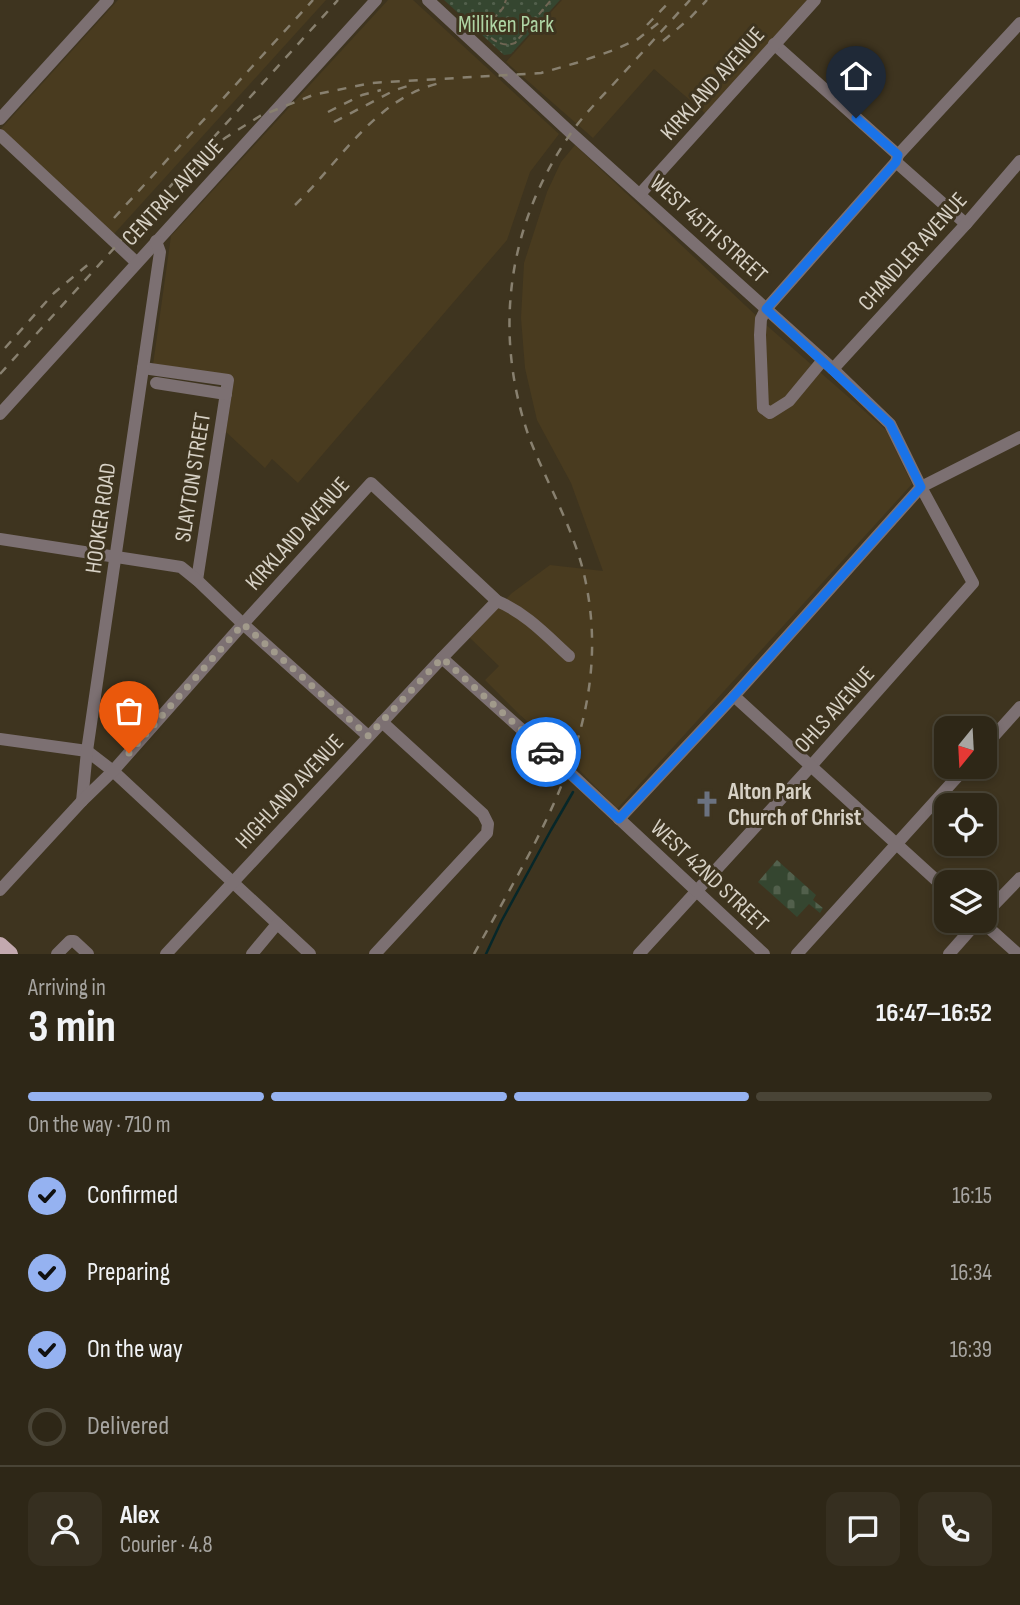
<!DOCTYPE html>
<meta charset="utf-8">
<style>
:root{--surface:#2e2717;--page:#362f20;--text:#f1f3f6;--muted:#a7a5a1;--line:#494436;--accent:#95b2f1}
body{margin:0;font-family:"Sofia Sans Condensed",sans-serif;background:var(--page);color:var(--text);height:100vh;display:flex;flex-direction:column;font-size:26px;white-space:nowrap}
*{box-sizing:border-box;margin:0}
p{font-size:23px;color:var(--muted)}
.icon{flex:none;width:38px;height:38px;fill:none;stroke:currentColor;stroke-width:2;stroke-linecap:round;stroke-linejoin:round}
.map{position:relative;height:954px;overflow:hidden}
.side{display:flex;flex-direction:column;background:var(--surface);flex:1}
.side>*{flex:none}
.needle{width:46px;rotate:198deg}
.tools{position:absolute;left:934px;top:716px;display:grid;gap:14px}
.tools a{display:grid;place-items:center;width:63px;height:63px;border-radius:14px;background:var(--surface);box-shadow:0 4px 10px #0003,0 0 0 2px var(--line);font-size:35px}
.pin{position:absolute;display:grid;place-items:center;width:60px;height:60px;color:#fff;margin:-72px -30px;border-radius:50% 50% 50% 0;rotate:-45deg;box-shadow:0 0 7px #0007}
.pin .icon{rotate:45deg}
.courier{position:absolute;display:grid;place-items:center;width:70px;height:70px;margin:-35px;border:5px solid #1a73e8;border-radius:50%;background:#fff;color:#222;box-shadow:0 2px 9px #0007}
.overview em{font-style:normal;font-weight:700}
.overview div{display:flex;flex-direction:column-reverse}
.overview{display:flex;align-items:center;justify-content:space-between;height:119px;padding:0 28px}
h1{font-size:46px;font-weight:700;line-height:52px}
.bar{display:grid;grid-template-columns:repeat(4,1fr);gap:10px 7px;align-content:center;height:84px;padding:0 28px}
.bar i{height:9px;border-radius:5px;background:var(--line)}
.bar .current{background:var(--accent)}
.bar p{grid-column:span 4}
.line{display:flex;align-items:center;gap:18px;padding:0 28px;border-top:2px solid var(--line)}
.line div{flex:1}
.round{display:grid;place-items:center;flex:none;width:74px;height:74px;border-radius:14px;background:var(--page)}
ol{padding:0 28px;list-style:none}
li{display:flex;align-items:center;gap:21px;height:77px}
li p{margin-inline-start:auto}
li .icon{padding:7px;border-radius:50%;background:var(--accent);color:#111;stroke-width:4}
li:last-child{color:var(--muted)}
li i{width:38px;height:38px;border:4px solid var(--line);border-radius:50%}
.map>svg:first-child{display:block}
</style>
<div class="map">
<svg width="1020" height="954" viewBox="0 0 1020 954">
<defs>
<pattern id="cemetery-stones" width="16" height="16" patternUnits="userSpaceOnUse" patternTransform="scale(1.75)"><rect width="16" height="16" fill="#354630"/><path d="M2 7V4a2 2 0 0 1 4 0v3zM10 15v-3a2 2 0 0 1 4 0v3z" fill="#52604c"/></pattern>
<pattern id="park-dots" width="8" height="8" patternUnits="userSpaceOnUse" patternTransform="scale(1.75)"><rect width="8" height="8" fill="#354630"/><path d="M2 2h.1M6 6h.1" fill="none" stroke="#52604c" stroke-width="1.8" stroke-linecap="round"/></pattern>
</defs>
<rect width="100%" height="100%" fill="#3e341f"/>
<!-- built -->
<g fill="#493b1f">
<path d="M118,0H326L113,235L0,130Z"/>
<path d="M388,0H413L559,134L530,172L507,240L298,483L272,459L265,468L226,432L234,379L152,372L171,236Z"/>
<path d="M562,0H807L706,114L654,69L593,138L506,62Z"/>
<path d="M575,145L764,323L886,430L912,484L617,809L559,749L520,715L485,680L499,666L469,637L512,593L550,565L603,571L571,483L537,420L525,368L521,318L524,263L547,192L561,162Z"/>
</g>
<!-- cemetery -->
<path fill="url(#cemetery-stones)" d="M777,860L816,895L813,900L823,908L820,913L809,904L797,917L758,882Z"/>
<!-- park -->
<path fill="url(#park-dots)" d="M444,0H560L511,54L504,55Z"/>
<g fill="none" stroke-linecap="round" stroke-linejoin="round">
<!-- stream -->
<path stroke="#072729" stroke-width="2.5" d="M486,954L501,922L551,830L573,792"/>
<!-- path -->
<g stroke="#6f6654" stroke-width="2" stroke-dasharray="7 3.5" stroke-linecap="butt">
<path d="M478,27L483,31L503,8L506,0"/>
<path d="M483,31C493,40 502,48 515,43L551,0"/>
</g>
<!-- minor -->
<g stroke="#7c7072" stroke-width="12">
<path d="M428,0L571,133L833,369L890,424L921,487L973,583L811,766L639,954"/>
<path d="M774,44L898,155"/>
<path d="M0,119L108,0"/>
<path d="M0,135L136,262"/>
<path d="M896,162L966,224"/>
<path d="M640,194L815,0"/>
<path d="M823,360L789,401L770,413L763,408L760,335L761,319L766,309L896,162L898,155L1020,23"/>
<path d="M143,368L228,380L197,580"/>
<path d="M833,369L966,224L1020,161"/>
<path d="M156,383L226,394"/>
<path d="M0,414L376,0"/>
<path d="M0,539L181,567L197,580L243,624L368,736"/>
<path d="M442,658L568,771L764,954"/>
<path d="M734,696L947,890"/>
<path d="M0,739L87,751L113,771L310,954"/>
<path d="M985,746L1020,707"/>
<path d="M82,801L87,751L160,252L156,241"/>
<path d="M619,819L734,696L921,487L1020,437"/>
<path d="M0,890L82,801L113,771L243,624L371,483L497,601"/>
<path d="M985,914L1020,878"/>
<path d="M980,920L1018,954"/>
<path d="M57,954L70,941H74L88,954"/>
<path d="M166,954L442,658L497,601C526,613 547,636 569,656"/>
<path d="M252,954L277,924"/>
<path d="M375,954L487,833L488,824L483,814L382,722"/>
<path d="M797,954L967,766"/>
<path d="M949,954L979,920"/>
</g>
<!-- major -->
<path stroke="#c3a9af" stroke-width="16" d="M0,945L10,954"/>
<!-- rail -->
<g stroke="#88806f" stroke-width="2.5" stroke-dasharray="9 9" stroke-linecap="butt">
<path d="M647,25L671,0"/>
<path d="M663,41L689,19L707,0"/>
<path d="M328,112L362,95L381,90"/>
<path d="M334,122L395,90L411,85"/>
<path d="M213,138L338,0"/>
<path d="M295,205C340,162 375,98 440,83"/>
<path d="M114,218L313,0"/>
<path d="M5,348L54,293L91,262"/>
<path d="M0,374L184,171L225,138L260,116L313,95L371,83L541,73L576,63L614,50L638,39L661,21"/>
<path d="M474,954C541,832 619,716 583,570C571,524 546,481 529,437C493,334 507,226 569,136C583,115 601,98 618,79C642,53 666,26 690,0"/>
</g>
</g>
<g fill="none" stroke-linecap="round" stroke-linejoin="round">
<!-- done -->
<path stroke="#a19a8b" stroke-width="7" stroke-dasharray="0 12.6" d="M129,753L243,624L368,736L442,658L546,752"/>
<!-- route -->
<path stroke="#1a73e8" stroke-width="9" d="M546,752L619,819L734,696L921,487L890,424L766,309L896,162L898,155L856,118"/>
</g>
<!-- icons -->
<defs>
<g id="church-bare" transform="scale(2.1)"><path d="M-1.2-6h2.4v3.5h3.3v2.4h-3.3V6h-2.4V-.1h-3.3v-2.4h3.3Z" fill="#6b7280" stroke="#3e341f" stroke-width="2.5" paint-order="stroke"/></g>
</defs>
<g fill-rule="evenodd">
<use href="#church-bare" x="707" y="804"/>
</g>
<g text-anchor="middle" stroke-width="6" stroke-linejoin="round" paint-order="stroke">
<!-- park labels -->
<g font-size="23" fill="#afd5a5" stroke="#3e341f">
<text x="506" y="32">Milliken Park</text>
</g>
<!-- street labels -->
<g font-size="23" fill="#d7d1c5" stroke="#3e341f">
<text transform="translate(712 83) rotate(-48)" y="8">KIRKLAND AVENUE</text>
<text transform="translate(172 192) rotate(-47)" y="8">CENTRAL AVENUE</text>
<text transform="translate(709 228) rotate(42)" y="8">WEST 45TH STREET</text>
<text transform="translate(912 251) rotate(-48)" y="8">CHANDLER AVENUE</text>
<text transform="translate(192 477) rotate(-81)" y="8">SLAYTON STREET</text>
<text transform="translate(100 518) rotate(-82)" y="8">HOOKER ROAD</text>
<text transform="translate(297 533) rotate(-48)" y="8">KIRKLAND AVENUE</text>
<text transform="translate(834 709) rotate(-48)" y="8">OHLS AVENUE</text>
<text transform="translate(289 791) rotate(-47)" y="8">HIGHLAND AVENUE</text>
<text transform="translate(710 875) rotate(43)" y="8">WEST 42ND STREET</text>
</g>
<!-- poi labels -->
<g font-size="23" font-weight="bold" fill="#d7d1c5" stroke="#3e341f" text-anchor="start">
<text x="728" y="799">Alton Park<tspan x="728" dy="26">Church of Christ</tspan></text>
</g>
</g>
</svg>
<div class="tools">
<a><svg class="needle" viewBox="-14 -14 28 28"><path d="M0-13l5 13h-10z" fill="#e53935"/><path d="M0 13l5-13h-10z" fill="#a7a5a1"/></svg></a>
<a><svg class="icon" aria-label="locate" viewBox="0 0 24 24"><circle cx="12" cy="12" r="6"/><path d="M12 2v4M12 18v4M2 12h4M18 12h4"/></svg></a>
<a><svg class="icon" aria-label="layers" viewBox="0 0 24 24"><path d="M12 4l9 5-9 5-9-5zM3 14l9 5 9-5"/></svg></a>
</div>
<div class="pin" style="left:129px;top:753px;background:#ea580c"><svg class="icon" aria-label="bag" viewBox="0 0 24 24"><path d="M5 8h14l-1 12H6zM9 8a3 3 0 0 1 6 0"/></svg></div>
<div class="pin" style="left:856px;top:118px;background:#1f2937"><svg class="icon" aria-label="home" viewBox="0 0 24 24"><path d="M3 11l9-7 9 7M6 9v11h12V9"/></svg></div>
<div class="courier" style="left:546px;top:752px"><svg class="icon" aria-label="car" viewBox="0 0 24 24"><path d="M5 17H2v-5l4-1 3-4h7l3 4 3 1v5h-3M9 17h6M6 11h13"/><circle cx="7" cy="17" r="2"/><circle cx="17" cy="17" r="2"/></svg></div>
</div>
<section class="side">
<div class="overview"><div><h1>3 min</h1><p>Arriving in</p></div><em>16:47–16:52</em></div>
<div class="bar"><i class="current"></i><i class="current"></i><i class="current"></i><i></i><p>On the way · 710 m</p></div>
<ol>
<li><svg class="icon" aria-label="check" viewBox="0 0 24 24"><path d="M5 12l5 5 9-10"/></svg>Confirmed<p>16:15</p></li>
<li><svg class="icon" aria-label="check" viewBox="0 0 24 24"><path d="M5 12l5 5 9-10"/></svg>Preparing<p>16:34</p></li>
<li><svg class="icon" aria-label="check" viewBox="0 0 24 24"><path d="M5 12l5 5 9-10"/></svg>On the way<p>16:39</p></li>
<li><i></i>Delivered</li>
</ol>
<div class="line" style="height:126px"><a class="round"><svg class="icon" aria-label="person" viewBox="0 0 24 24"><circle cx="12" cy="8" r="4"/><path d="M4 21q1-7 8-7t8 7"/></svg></a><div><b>Alex</b><p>Courier · 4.8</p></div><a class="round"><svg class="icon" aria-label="chat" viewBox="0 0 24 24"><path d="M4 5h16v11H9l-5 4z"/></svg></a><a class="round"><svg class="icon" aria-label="phone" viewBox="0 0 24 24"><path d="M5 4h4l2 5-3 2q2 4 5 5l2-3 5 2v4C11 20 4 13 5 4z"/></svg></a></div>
</section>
